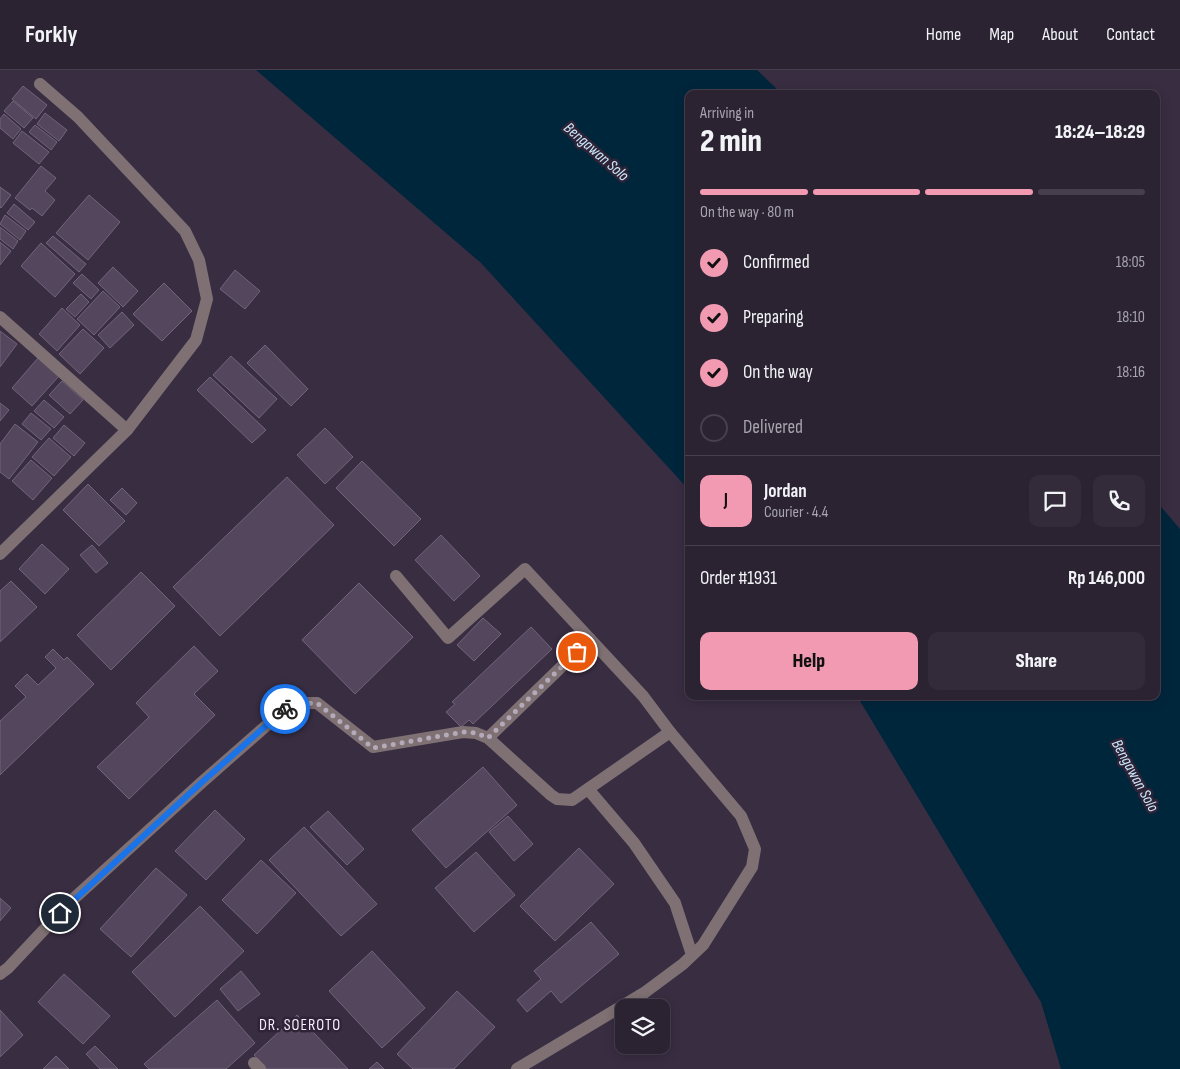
<!DOCTYPE html>
<meta charset="utf-8">
<style>
:root{--surface:#2b2232;--page:#332a3a;--text:#f1f3f6;--muted:#a6a4ac;--line:#473f4d;--accent:#f19ab2}
body{margin:0;font-family:"Sofia Sans Condensed",sans-serif;background:var(--page);color:var(--text);height:100vh;display:flex;flex-direction:column;font-size:19px;white-space:nowrap}
*{box-sizing:border-box;margin:0}
p{font-size:16px;color:var(--muted)}
.icon{flex:none;width:28px;height:28px;fill:none;stroke:currentColor;stroke-width:2;stroke-linecap:round;stroke-linejoin:round}
.map{position:relative;flex:1;overflow:hidden}
.side{position:absolute;left:685px;top:20px;width:475px;height:610px;display:flex;flex-direction:column;background:var(--surface);border-radius:10px;box-shadow:0 2px 12px #0003,0 0 0 1px var(--line)}
.side>*{flex:none}
.fabs{position:absolute;left:615px;top:929px;display:grid;gap:10px}
.fabs a{display:grid;place-items:center;width:55px;height:55px;border-radius:10px;background:var(--surface);box-shadow:0 2px 12px #0003,0 0 0 1px var(--line);font-size:25px}
.pin{position:absolute;display:grid;place-items:center;width:42px;height:42px;color:#fff;margin:-21px;border:2px solid #fff;border-radius:50%;box-shadow:0 1px 5px #0007}
.courier{position:absolute;display:grid;place-items:center;width:50px;height:50px;margin:-25px;border:4px solid #1a73e8;border-radius:50%;background:#fff;color:#222;box-shadow:0 1px 6px #0007}
.summary em{font-style:normal;font-weight:800}
.summary div{display:flex;flex-direction:column-reverse}
.summary{display:flex;align-items:center;justify-content:space-between;height:85px;padding:0 15px}
h1{font-size:32px;font-weight:800;line-height:38px}
.bar{display:grid;grid-template-columns:repeat(4,1fr);gap:8px 5px;align-content:center;height:60px;padding:0 15px}
.bar i{height:6px;border-radius:4px;background:var(--line)}
.bar .on{background:var(--accent)}
.bar p{grid-column:span 4}
.line{display:flex;align-items:center;gap:12px;padding:0 15px;border-top:1px solid var(--line)}
.line div{flex:1}
.round{display:grid;place-items:center;flex:none;width:52px;height:52px;border-radius:10px;background:var(--page)}
ol{padding:0 15px;list-style:none}
li{display:flex;align-items:center;gap:15px;height:55px}
li p{margin-inline-start:auto}
li .icon{padding:5px;border-radius:50%;background:var(--accent);color:#111;stroke-width:4}
li:last-child{color:var(--muted)}
li i{width:28px;height:28px;border:2px solid var(--line);border-radius:50%}
.button{display:flex;gap:10px;margin-top:auto;padding:10px 15px}
.button a{flex:1;height:58px;border-radius:10px;background:var(--accent);color:#111;font-size:20px;font-weight:800;line-height:58px;text-align:center}
.button a+a{background:var(--page);color:var(--text)}
header{display:flex;align-items:center;gap:30px;box-sizing:border-box;height:70px;padding:0 25px;background:var(--surface);border-bottom:1px solid var(--line)}
header strong{font-size:24px}
nav{display:flex;gap:28px;margin-inline-start:auto;font-size:18px}
.map>svg:first-child{display:block}
</style>
<header>
<strong>Forkly</strong>
<nav><a>Home</a><a>Map</a><a>About</a><a>Contact</a></nav>
</header>
<div class="map">
<svg width="1180" height="999" viewBox="0 0 1180 999">
<rect width="100%" height="100%" fill="#392d42"/>
<!-- water -->
<g fill="#00263c">
<path d="M256,0H757L782,24H689V420L481,193Z"/>
<path d="M1156,431L1180,459V999H1061L1041,932L857,626H1156Z"/>
</g>
<!-- building -->
<g fill="#54475d" stroke="#71647b">
<path d="M23,16L47,35L36,49L12,29Z"/>
<path d="M13,31L33,48L24,58L4,41Z"/>
<path d="M45,43L67,60L59,71L37,54Z"/>
<path d="M4,44L21,59L13,69L0,58V49Z"/>
<path d="M35,55L57,72L51,80L29,62Z"/>
<path d="M22,61L49,82L39,94L13,73Z"/>
<path d="M41,96L56,108L45,121L55,130L42,146L32,138L30,140L15,128Z"/>
<path d="M0,117L11,125L1,138L0,137Z"/>
<path d="M89,125L120,152L88,190L56,163Z"/>
<path d="M14,134L35,152L28,160L7,143Z"/>
<path d="M5,145L26,161L20,170L0,154Z"/>
<path d="M0,157L18,171L13,179L0,169Z"/>
<path d="M53,166L86,194L79,202L46,173Z"/>
<path d="M0,172L11,181L0,195Z"/>
<path d="M41,173L75,204L55,227L21,196Z"/>
<path d="M113,197L138,221L123,237L98,213Z"/>
<path d="M235,200L260,221L245,239L220,219Z"/>
<path d="M82,204L99,220L91,229L73,213Z"/>
<path d="M164,213L192,241L162,271L133,244Z"/>
<path d="M103,221L120,237L94,265L77,249Z"/>
<path d="M81,224L89,232L75,247L66,239Z"/>
<path d="M62,238L80,255L57,281L39,264Z"/>
<path d="M122,242L134,255L110,278L98,265Z"/>
<path d="M83,259L104,278L80,304L59,284Z"/>
<path d="M0,261L17,274L0,297Z"/>
<path d="M265,275L308,319L291,336L247,293Z"/>
<path d="M231,286L277,329L259,348L213,305Z"/>
<path d="M38,288L59,306L32,336L12,318Z"/>
<path d="M210,307L266,360L252,373L197,320Z"/>
<path d="M62,311L83,330L70,344L49,325Z"/>
<path d="M44,330L64,347L54,358L34,341Z"/>
<path d="M0,333L9,340L0,351Z"/>
<path d="M31,343L51,359L41,370L22,354Z"/>
<path d="M15,354L38,372L9,409L0,402V374Z"/>
<path d="M64,355L85,373L74,386L53,368Z"/>
<path d="M325,358L353,387L325,414L297,385Z"/>
<path d="M49,368L71,387L54,406L32,387Z"/>
<path d="M31,390L52,408L33,430L12,411Z"/>
<path d="M362,391L421,449L394,476L336,418Z"/>
<path d="M287,407L334,455L220,566L173,517Z"/>
<path d="M88,414L125,451L99,476L63,440Z"/>
<path d="M122,418L137,433L126,445L110,430Z"/>
<path d="M441,465L480,506L454,531L415,490Z"/>
<path d="M42,474L69,499L45,524L19,499Z"/>
<path d="M92,475L108,493L96,503L80,485Z"/>
<path d="M141,502L175,536L111,600L77,565Z"/>
<path d="M11,511L37,537L0,572V521Z"/>
<path d="M359,513L413,567L355,624L302,570Z"/>
<path d="M483,548L501,564L474,591L457,575Z"/>
<path d="M531,557L552,579L473,654L469,650L461,657L446,642L455,634L452,632Z"/>
<path d="M194,576L218,601L194,624L215,645L129,729L97,697L149,647L136,633Z"/>
<path d="M53,579L64,590L67,587L94,614L0,705V651L26,627L15,616L27,604L38,615L56,598L45,587Z"/>
<path d="M483,697L517,735L446,798L412,760Z"/>
<path d="M215,740L245,769L206,810L175,781Z"/>
<path d="M328,741L364,779L347,795L310,757Z"/>
<path d="M508,746L533,774L514,791L489,762Z"/>
<path d="M304,757L377,834L341,866L269,790Z"/>
<path d="M579,778L614,814L555,871L520,836Z"/>
<path d="M476,782L515,825L474,862L435,818Z"/>
<path d="M261,790L296,823L257,864L222,830Z"/>
<path d="M156,798L187,825L131,887L100,859Z"/>
<path d="M0,828L11,838L0,851Z"/>
<path d="M200,836L244,881L175,947L132,902Z"/>
<path d="M591,852L619,884L561,933L551,921L527,942L517,930L541,909L534,901Z"/>
<path d="M372,881L425,938L382,978L329,921Z"/>
<path d="M241,901L260,924L238,941L220,919Z"/>
<path d="M64,904L110,946L83,974L38,932Z"/>
<path d="M457,921L495,957L454,999H413L397,984Z"/>
<path d="M217,930L255,973L226,999H149L144,994Z"/>
<path d="M0,940L23,965L0,987Z"/>
<path d="M297,945L348,999H267L254,985Z"/>
<path d="M95,976L118,999H100L86,984Z"/>
<path d="M56,986L69,999H43Z"/>
<path d="M377,992L384,999H369Z"/>
</g>
<g fill="none" stroke-linecap="round" stroke-linejoin="round">
<!-- lane -->
<g stroke="#7f7173" stroke-width="12">
<path d="M396,506L448,568L525,499L643,626L670,662L741,746L755,779L752,797L703,875L683,894L644,923L517,999"/>
<path d="M488,668L590,569"/>
<path d="M588,719L634,773L675,833L692,885"/>
<path d="M0,904L8,898L70,832L201,713L292,633H317L373,677L463,662L476,663L488,668L551,725L557,729L572,730L670,662"/>
<path d="M254,993L260,999"/>
</g>
<!-- street -->
<g stroke="#7f7173" stroke-width="12">
<path d="M0,247L127,360"/>
<path d="M0,484L127,360L196,270L207,229L199,190L185,161L78,47L40,14"/>
</g>
</g>
<g fill="none" stroke-linecap="round" stroke-linejoin="round">
<!-- done -->
<path stroke="#b4aaba" stroke-width="5" stroke-dasharray="0 9" d="M285,639L292,634L317,633L373,678L463,662L476,663L488,668L577,582"/>
<!-- route -->
<path stroke="#1a73e8" stroke-width="6" d="M60,843L201,713L285,639"/>
</g>
<g text-anchor="middle" stroke-width="5" stroke-linejoin="round" paint-order="stroke">
<!-- water labels -->
<g font-size="16" font-style="italic" fill="#cbe9fd" stroke="#2f2437">
<text transform="translate(597 81) rotate(41)" y="6">Bengawan Solo</text>
<text transform="translate(1136 705) rotate(61)" y="6">Bengawan Solo</text>
</g>
<!-- neighbourhood labels -->
<g font-size="16" letter-spacing="1" fill="#f6eefb" stroke="#2f2437">
<text x="300" y="960">DR. SOEROTO</text>
</g>
</g>
</svg>
<div class="fabs">
<a><svg class="icon" aria-label="layers" viewBox="0 0 24 24"><path d="M12 4l9 5-9 5-9-5zM3 14l9 5 9-5"/></svg></a>
</div>
<div class="pin" style="left:577px;top:582px;background:#ea580c"><svg class="icon" aria-label="bag" viewBox="0 0 24 24"><path d="M5 8h14l-1 12H6zM9 8a3 3 0 0 1 6 0"/></svg></div>
<div class="pin" style="left:60px;top:843px;background:#1f2937"><svg class="icon" aria-label="home" viewBox="0 0 24 24"><path d="M3 11l9-7 9 7M6 9v11h12V9"/></svg></div>
<div class="courier" style="left:285px;top:639px"><svg class="icon" aria-label="bike" viewBox="0 0 24 24"><circle cx="6" cy="16" r="4"/><circle cx="18" cy="16" r="4"/><path d="M6 16l4-8h5l3 8M10 8l3 8H6M13 5h3"/></svg></div>
<section class="side">
<div class="summary"><div><h1>2 min</h1><p>Arriving in</p></div><em>18:24–18:29</em></div>
<div class="bar"><i class="on"></i><i class="on"></i><i class="on"></i><i></i><p>On the way · 80 m</p></div>
<ol>
<li><svg class="icon" aria-label="check" viewBox="0 0 24 24"><path d="M5 12l5 5 9-10"/></svg>Confirmed<p>18:05</p></li>
<li><svg class="icon" aria-label="check" viewBox="0 0 24 24"><path d="M5 12l5 5 9-10"/></svg>Preparing<p>18:10</p></li>
<li><svg class="icon" aria-label="check" viewBox="0 0 24 24"><path d="M5 12l5 5 9-10"/></svg>On the way<p>18:16</p></li>
<li><i></i>Delivered</li>
</ol>
<div class="line" style="height:90px"><b class="round" style="background:var(--accent);color:#111">J</b><div><b>Jordan</b><p>Courier · 4.4</p></div><a class="round"><svg class="icon" aria-label="chat" viewBox="0 0 24 24"><path d="M4 5h16v11H9l-5 4z"/></svg></a><a class="round"><svg class="icon" aria-label="phone" viewBox="0 0 24 24"><path d="M5 4h4l2 5-3 2q2 4 5 5l2-3 5 2v4C11 20 4 13 5 4z"/></svg></a></div>
<div class="line" style="height:65px"><div>Order #1931</div><b>Rp 146,000</b></div>
<div class="button"><a>Help</a><a>Share</a></div>
</section>
</div>
